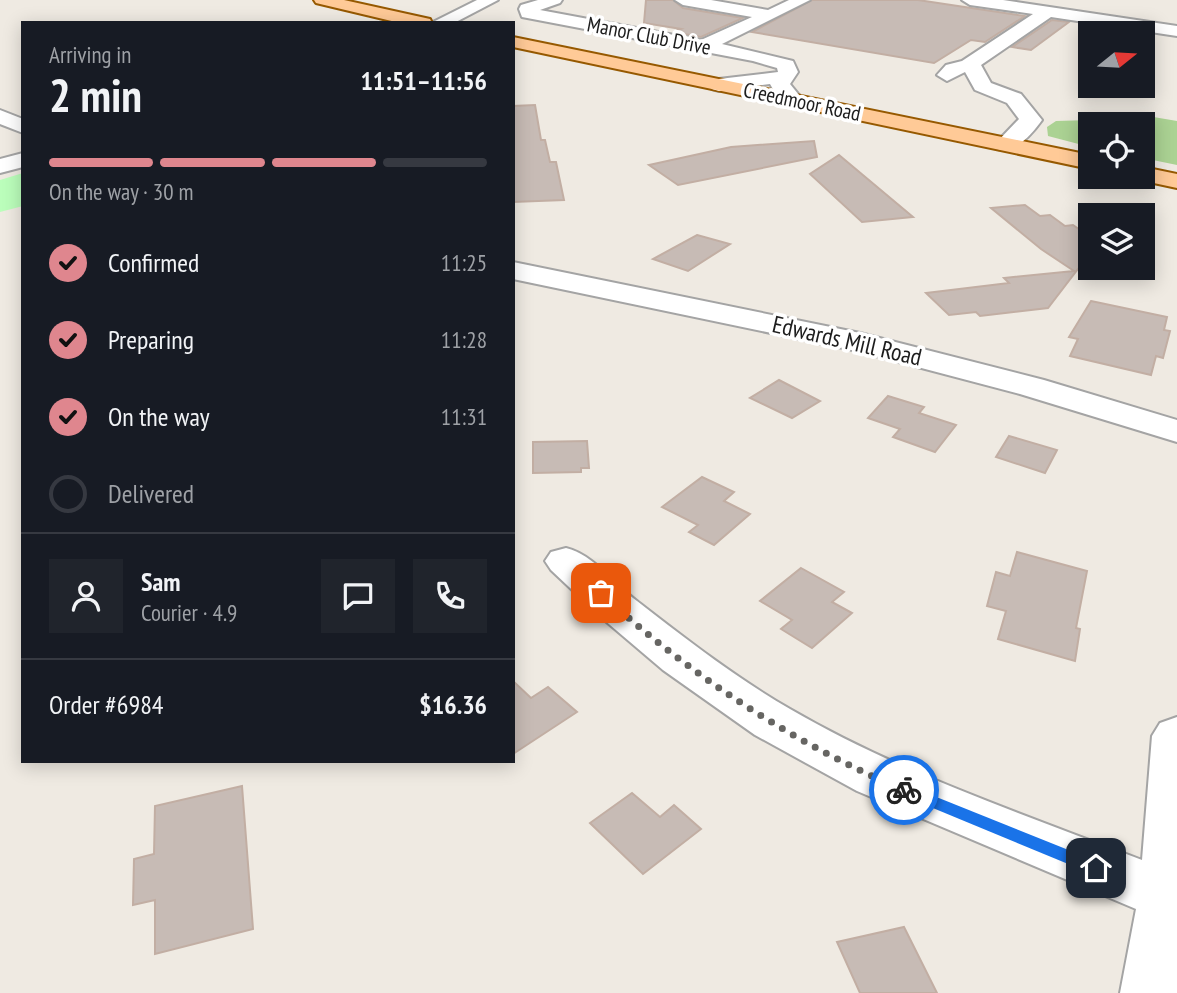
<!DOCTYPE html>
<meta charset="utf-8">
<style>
:root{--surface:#171b24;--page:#20242c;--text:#f1f3f6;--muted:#9ea1a6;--line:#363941;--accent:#df868e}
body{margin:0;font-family:"PT Sans Narrow",sans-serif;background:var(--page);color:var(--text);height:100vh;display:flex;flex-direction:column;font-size:26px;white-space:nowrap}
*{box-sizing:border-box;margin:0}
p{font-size:23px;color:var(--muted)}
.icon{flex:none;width:38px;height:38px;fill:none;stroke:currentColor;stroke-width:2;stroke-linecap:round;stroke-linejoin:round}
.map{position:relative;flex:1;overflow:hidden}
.sheet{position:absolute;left:21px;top:21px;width:494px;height:742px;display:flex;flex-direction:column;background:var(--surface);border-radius:0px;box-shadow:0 4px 18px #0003}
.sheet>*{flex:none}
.needle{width:46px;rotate:72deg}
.controls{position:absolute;left:1078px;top:21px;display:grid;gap:14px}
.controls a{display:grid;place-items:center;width:77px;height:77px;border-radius:0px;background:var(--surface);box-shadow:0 4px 18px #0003;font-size:35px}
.pin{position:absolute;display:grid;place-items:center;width:60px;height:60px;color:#fff;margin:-30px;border-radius:14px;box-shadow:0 4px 10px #0006}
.courier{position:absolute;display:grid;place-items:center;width:70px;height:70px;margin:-35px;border:5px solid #1a73e8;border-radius:50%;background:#fff;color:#222;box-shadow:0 2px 9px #0007}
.headline em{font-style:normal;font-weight:700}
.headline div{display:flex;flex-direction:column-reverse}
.headline{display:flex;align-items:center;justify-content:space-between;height:119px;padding:0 28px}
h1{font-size:46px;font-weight:700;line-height:52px}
.bar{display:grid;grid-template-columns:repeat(4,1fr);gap:10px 7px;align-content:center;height:84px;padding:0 28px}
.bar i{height:9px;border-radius:5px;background:var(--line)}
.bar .on{background:var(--accent)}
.bar p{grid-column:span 4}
.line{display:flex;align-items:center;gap:18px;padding:0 28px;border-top:2px solid var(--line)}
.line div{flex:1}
.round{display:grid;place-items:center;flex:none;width:74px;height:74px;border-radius:0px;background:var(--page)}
ol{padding:0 28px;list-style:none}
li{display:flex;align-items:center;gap:21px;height:77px}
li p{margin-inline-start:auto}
li .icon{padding:7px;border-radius:50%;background:var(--accent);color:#111;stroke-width:4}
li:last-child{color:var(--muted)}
li i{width:38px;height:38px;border:4px solid var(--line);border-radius:50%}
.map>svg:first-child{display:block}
</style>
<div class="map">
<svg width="1177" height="993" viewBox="0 0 1177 993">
<rect width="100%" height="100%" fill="#efeae2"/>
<!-- forest -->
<path fill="#abd293" d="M1130,113L1177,121V165L1143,158V124H1090V147L1048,136L1047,127L1056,121L1091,120Z"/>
<!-- park -->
<path fill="#bbfebb" d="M23,173V206L0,212V180Z"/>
<!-- building -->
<g fill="#c7bbb5" stroke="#c2aea3" stroke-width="2">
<path d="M646,0H673L683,8L743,18L701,37L678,33L681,32L676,31L681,29L644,23Z"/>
<path d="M812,0H918L1025,16L985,42L971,40L934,63L752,32Z"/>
<path d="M1052,20L1069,22L1031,50L1012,47Z"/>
<path d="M535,105L541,140H545L550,162H556L564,200L513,202V106Z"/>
<path d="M814,141L817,157L678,185L649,165L731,147Z"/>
<path d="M839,155L913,217L862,222L810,174Z"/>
<path d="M1025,205L1040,216L1050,215L1065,226L1073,225L1090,237V278L1078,269L1048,308L980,316L976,312L949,315L926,293L1009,283L1004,278L1074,271L1041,249L991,208Z"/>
<path d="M697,235L730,244L688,271L653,259Z"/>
<path d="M1091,301L1167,317L1164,330L1170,331L1163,358L1156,356L1151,375L1070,356L1078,339L1069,337Z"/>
<path d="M779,380L820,401L792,418L750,398Z"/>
<path d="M888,396L924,407L919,413L956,425L935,452L893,437L900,429L868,418Z"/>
<path d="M1009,436L1057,450L1045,473L996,457Z"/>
<path d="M587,441L589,468H581V472L533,473V442Z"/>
<path d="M702,477L734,492L724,501L750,514L714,545L689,532L698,525L662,507Z"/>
<path d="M1017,552L1087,571L1076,628L1080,629L1075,661L998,639L1006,611L987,606L996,572L1010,576Z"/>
<path d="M801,568L844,592L832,602L852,613L812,648L781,629L792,620L760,601Z"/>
<path d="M513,681L531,698L548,687L577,712L513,754Z"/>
<path d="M242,786L253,929L155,954V900L133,905L134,859L154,854L155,806Z"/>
<path d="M632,793L660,817L674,805L701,829L643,874L590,823Z"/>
<path d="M904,927L937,993H860L837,942Z"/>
</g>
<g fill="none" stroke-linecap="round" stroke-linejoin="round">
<!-- minor casing -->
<g stroke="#a4a4a4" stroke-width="4">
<g id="minor">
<path d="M477,0H498L454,23H431Z"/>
<path d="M538,0H562L560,3L540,10L701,40L752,17L683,5L675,0H711L768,10L789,0H810L722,44L793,61L798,72L790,84L803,100L800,104C785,108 777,96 770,84L719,91L712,89L709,85L712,81L719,79L778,72L777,68L753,61L522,17L519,9L521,5Z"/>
<path d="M962,0H1003L1177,26V36L1051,17L981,65L991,83L1021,94L1042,120C1032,134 1016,153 998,149L995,144L1019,119L1007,103L975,90L965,72L947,81L937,75L946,65L962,61L1033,14L970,5Z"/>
<path d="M0,110L23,119V133L0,124Z"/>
<path d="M23,153V167L0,173V159Z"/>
<path d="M513,262L860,333L1044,380L1177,420V442L1020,394L857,351L513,279Z"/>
<path d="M566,548C594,555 614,584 637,601C686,639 736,678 790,709C900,773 1023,814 1142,860L1152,736L1160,723L1177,717V993H1120L1136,909L857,791L755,735L663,670L603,619L551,570L545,561L551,552Z"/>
</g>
</g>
<!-- major casing -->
<g stroke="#965900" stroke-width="4">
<g id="major">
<path d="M314,0H344L430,19L432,23H400L316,3Z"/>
<path d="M513,37L1090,155V169L513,47Z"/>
<path d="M1143,167L1177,174V188L1135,179L1133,177H1143Z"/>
</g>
</g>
<!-- minor -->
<use href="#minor" fill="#fff" fill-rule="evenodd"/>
<!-- major -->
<use href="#major" fill="#ffca97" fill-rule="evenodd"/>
</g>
<!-- route -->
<path fill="#1a73e8" d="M904,784L1101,863L1104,868L1101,873H1090L899,794L897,790Z"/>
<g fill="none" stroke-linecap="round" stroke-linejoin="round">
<!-- done -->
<path stroke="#666562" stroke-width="7" stroke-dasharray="0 12.6" d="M601,593C688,674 794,744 904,790"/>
</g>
<g text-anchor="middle" stroke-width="7" stroke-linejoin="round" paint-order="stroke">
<!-- far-street labels -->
<g font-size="21" fill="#1d1d1d" stroke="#fff">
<text transform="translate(649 36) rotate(11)" y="7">Manor Club Drive</text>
<text transform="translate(802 102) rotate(12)" y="7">Creedmoor Road</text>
</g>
<!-- street labels -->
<g font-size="24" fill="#1d1d1d" stroke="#fff">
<text transform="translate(847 341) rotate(13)" y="8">Edwards Mill Road</text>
</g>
</g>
</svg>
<div class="controls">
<a><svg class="needle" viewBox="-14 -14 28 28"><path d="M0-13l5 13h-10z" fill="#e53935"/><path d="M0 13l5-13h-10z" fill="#9ea1a6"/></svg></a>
<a><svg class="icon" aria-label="locate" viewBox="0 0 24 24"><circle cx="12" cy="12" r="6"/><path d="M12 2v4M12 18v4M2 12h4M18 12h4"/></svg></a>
<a><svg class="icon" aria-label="layers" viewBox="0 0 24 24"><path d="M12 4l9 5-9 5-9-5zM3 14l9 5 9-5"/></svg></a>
</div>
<div class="pin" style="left:601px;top:593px;background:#ea580c"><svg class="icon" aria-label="bag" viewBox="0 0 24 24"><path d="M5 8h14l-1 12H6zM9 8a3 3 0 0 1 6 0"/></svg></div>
<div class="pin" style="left:1096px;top:868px;background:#1f2937"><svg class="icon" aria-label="home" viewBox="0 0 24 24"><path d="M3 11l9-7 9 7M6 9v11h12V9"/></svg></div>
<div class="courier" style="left:904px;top:790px"><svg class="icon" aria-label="bike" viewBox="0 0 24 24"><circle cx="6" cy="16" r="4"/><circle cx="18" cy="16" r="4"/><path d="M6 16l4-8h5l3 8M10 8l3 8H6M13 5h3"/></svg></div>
<section class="sheet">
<div class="headline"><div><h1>2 min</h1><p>Arriving in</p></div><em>11:51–11:56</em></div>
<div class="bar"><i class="on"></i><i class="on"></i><i class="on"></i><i></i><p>On the way · 30 m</p></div>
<ol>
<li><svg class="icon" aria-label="check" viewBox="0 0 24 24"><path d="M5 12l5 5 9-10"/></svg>Confirmed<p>11:25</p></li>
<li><svg class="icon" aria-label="check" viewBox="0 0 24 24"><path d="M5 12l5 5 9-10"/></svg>Preparing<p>11:28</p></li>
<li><svg class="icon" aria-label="check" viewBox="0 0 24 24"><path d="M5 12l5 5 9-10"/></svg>On the way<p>11:31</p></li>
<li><i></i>Delivered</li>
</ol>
<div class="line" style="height:126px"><a class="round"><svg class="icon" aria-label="person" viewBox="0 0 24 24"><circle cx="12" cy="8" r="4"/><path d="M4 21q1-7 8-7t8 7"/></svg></a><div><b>Sam</b><p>Courier · 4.9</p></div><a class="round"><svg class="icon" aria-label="chat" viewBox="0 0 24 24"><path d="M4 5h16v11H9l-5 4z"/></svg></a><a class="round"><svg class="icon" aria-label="phone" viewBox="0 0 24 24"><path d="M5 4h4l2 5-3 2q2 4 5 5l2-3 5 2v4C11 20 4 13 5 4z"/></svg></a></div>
<div class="line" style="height:91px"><div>Order #6984</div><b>$16.36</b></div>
</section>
</div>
